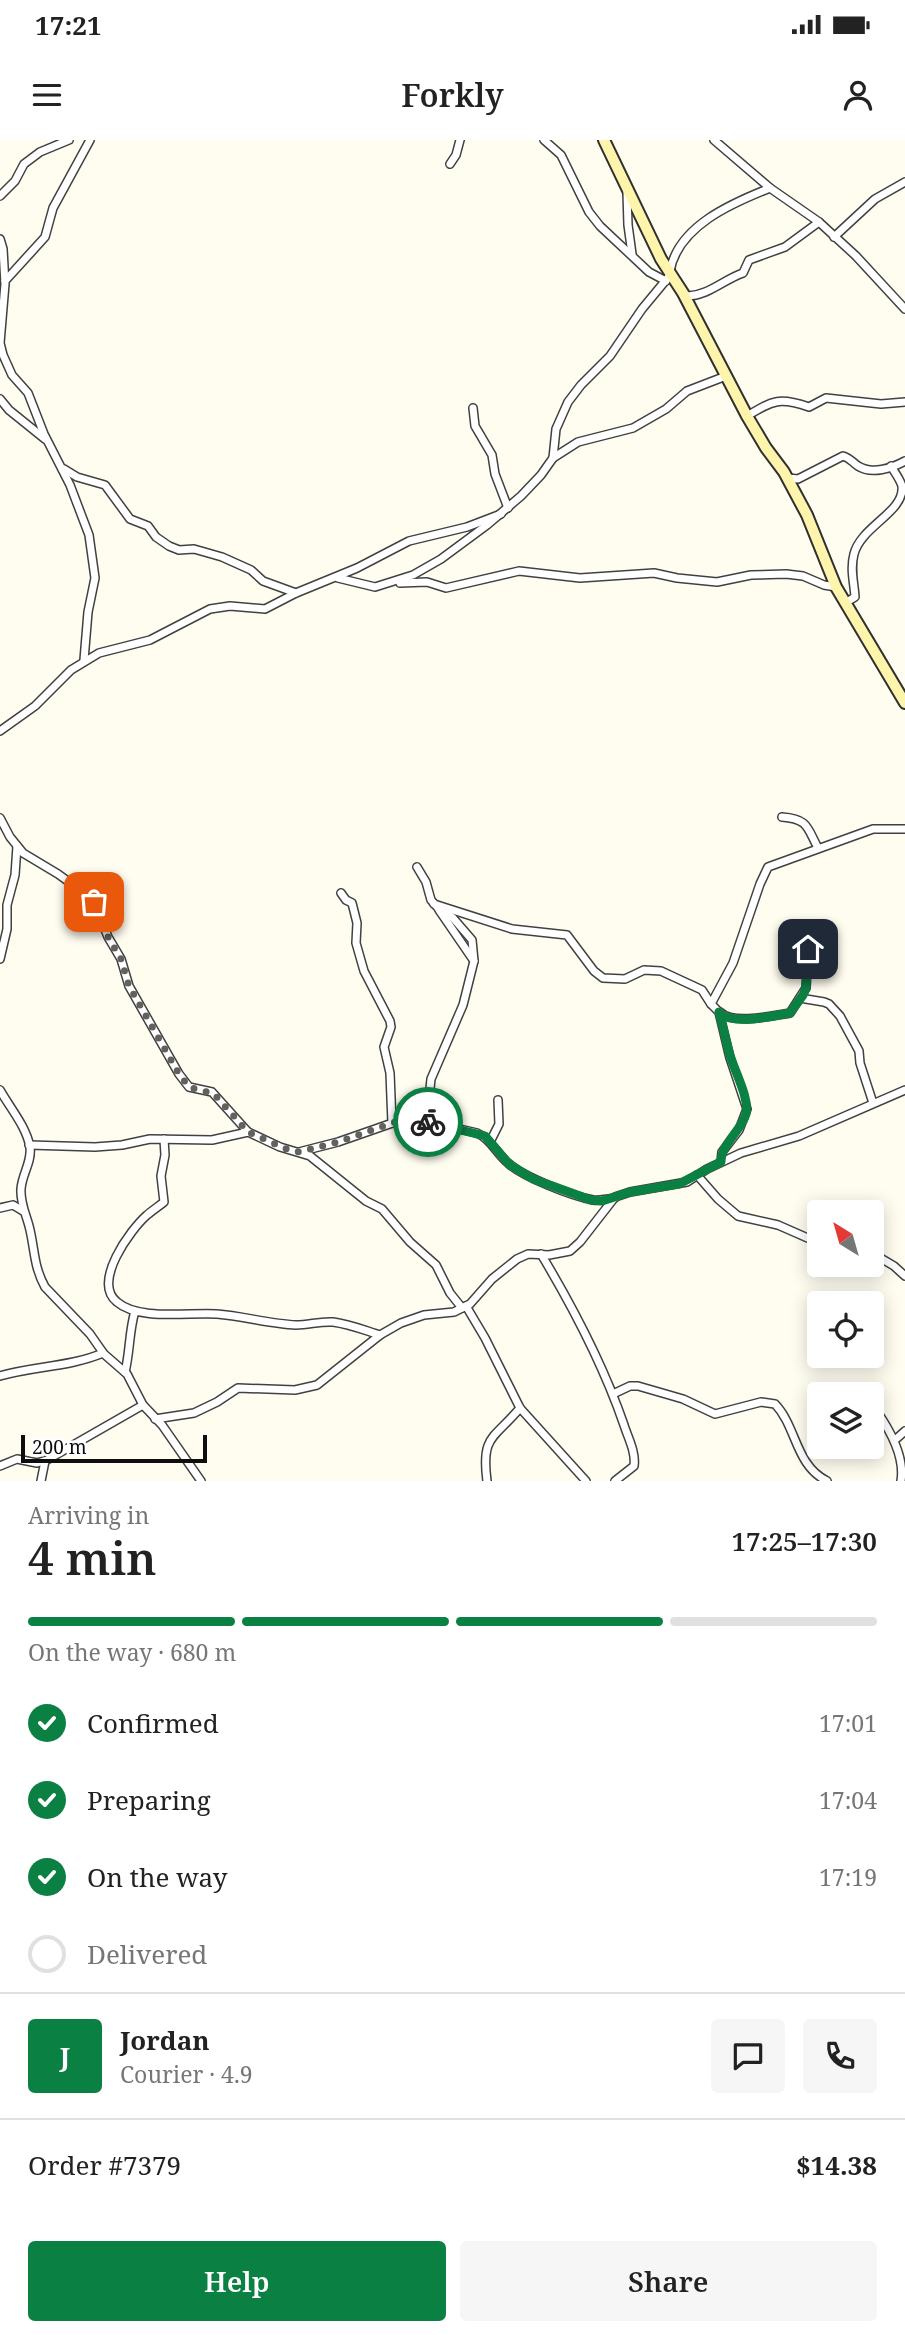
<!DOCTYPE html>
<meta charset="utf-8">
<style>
:root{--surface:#fff;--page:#f6f6f6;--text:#222;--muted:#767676;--line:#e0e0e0;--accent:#0b8043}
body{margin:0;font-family:"Noto Serif",serif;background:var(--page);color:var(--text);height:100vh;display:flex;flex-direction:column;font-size:26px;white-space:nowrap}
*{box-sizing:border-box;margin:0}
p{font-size:23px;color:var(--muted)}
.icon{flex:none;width:38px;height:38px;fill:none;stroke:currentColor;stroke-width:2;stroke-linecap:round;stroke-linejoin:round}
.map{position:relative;height:1341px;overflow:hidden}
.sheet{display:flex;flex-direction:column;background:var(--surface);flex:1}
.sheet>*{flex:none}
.needle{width:46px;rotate:323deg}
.buttons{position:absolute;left:807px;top:1060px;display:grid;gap:14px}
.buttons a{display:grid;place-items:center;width:77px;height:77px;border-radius:7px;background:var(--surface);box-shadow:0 4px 18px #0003;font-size:35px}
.scale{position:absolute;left:21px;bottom:18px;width:186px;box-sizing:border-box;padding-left:7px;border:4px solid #0e0e0e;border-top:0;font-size:19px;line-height:24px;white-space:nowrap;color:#0e0e0e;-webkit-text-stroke:5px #fff;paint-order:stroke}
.pin{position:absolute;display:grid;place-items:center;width:60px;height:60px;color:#fff;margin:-30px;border-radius:14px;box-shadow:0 4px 10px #0006}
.courier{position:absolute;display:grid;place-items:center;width:70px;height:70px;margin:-35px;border:5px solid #0b8043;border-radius:50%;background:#fff;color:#222;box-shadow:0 2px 9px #0007}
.overview em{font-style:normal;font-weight:600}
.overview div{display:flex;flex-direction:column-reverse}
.overview{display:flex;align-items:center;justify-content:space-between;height:119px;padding:0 28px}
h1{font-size:46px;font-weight:600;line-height:52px}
.bar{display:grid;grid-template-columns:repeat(4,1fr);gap:10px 7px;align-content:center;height:84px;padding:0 28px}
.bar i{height:9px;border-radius:5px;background:var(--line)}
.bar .on{background:var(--accent)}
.bar p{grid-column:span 4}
.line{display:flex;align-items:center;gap:18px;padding:0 28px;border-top:2px solid var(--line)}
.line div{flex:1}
.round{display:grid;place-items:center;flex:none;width:74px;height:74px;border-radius:7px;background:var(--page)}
ol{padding:0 28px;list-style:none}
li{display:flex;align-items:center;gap:21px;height:77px}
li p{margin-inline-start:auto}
li .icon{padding:7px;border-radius:50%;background:var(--accent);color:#fff;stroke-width:4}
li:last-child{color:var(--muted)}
li i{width:38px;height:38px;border:4px solid var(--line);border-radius:50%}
.button{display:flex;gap:14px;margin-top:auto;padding:14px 28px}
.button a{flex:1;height:80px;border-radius:7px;background:var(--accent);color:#fff;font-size:28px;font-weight:600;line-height:80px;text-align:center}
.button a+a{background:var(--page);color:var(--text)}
.status{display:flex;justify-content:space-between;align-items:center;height:49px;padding:0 35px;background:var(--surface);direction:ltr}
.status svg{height:19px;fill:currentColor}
header{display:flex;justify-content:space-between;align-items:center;height:91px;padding:0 28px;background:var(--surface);font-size:32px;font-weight:600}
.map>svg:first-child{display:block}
</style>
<div class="status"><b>17:21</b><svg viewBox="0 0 49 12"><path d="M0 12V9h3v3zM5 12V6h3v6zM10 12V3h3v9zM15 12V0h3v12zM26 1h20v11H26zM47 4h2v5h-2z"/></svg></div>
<header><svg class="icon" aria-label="menu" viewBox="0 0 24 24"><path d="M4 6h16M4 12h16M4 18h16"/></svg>Forkly<svg class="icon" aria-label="person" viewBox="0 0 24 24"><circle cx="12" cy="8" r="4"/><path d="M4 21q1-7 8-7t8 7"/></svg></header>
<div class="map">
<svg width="905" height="1341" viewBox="0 0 905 1341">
<rect width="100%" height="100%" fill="#fffcf0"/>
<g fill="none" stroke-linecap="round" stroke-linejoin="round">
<!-- street casing -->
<g stroke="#414141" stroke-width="10">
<g id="street">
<path d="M544,0L561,15L589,72L600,86L649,132L666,141"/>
<path d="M714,0L770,48L819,82L856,116L905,169"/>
<path d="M450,24L456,15L460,0"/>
<path d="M627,53L628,85L632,114"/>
<path d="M0,56L15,41L24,24L40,12L69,0"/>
<path d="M834,97L875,59L905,42"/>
<path d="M0,99L3,109L5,144L0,203L3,215L12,235L28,253L44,294L70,345L89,395L95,438L88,472L84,520"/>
<path d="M670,131C678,86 732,63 770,48"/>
<path d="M5,141L45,97L53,68L90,0"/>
<path d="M683,153L688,156C709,155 723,140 743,133L749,120L785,107L819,82"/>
<path d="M0,259L9,270L45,299"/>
<path d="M473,268L475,286L492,315L495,334L508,368"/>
<path d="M747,276C774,260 779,257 809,267L826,258L881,264L905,262"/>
<path d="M553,318L578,302L633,288L666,269L687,251L726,236"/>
<path d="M64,329L77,337L105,345L130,379L148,386L156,397L169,406L179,410L194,409L222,417L251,430L263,441L296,453"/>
<path d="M787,336L788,338L798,339L843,316C850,318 852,322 858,326C872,335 892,328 905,321"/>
<path d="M338,438L375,447L413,435L441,419L487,385L521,356L541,335L553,318L556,289L568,262L581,245L610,216L642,169L671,134"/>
<path d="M400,443L427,442L446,448L519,431L580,438L654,433L677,438L717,442L751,435L786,434L803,436L824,445L836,447"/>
<path d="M845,463L855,457C854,442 850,429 854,414C861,386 905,372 902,346C900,339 895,333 891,326"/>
<path d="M0,591L35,566L71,530L99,513L150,500L210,469L230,466L265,469L296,453L357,428L409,401L467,387L501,374"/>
<path d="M782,677C809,679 807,688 818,708"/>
<path d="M0,678L10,697L23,713L58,734L87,755L94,762L108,797L121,819L129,846L179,934L189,947L212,952L248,992"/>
<path d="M417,727L426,742L431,760L438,768L453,778L472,800L474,821L463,865L431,939L428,967L440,984"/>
<path d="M341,753L346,760L352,763L357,783L356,803L364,831L390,881L391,887L384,907L390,933L392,983"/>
<path d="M434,764L512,789L567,795L594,831L603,838L625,839L644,830L661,831L702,850L711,864L719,872L730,918L747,969L739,990L722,1012L721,1022"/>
<path d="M439,770L474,821"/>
<path d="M0,819L7,789V765L15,735L17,706"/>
<path d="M800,858L824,862L829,864L840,876L859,911L860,923L873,963"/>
<path d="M711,864L733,823L760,744L768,727L873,689H905"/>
<path d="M720,872C732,885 772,876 790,873L806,848L808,809"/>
<path d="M0,950C10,968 26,986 30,1007C32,1022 22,1034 21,1049C20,1064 27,1076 30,1090C35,1112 34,1127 45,1147L90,1194L104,1214L127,1234L143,1265L162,1285L201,1341"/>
<path d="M164,999L165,1015L161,1036L164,1062C159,1066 153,1070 147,1075C130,1090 92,1142 117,1162C139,1181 189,1172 217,1174C243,1176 270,1184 296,1185C309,1185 320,1181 333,1182C349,1184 364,1190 380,1195"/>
<path d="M490,1002L499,984L498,960"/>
<path d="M29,1005L95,1007L122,1005L150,999L212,1000L248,992L280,1007L310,1016L366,1061L382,1069L410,1102L436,1125L450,1153L462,1168"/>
<path d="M299,1012L338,1002L404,979L412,978L477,993C491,999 496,1013 508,1023C523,1037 572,1056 593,1060C601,1061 607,1059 615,1058"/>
<path d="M697,1035L718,1059L738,1076L778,1085L819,1103"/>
<path d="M0,1068L13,1065L23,1071"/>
<path d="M872,1113L894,1126L905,1136"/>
<path d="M541,1114C574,1169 603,1224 624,1285C628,1298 636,1312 634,1326L615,1341"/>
<path d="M466,1166L485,1198L520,1268L586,1341"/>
<path d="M125,1232C130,1212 129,1191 135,1171"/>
<path d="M0,1236C34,1226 70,1227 103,1213"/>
<path d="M613,1254L630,1246H638L683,1259L715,1274L761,1262L775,1264C797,1287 795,1325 827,1341"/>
<path d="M878,1273C891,1292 905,1317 901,1341"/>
<path d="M155,1279L194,1273L217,1262L238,1248L295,1250L317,1245L380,1195L401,1183L424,1175L454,1172L470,1164L492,1139L517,1119L528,1114L549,1115L570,1111L580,1102L615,1057L630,1052L687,1042L707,1029L741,1013L799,996L905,950"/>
<path d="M896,1299L905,1291"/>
<path d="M0,1326L17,1319L37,1323L47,1320L143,1265"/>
<path d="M41,1341L45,1321"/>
<path d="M487,1341C481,1295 494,1299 520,1268"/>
</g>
</g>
<!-- secondary casing -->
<g stroke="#303030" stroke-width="14">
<path id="secondary" d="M604,0L661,119L683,153L747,276L766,308L784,332L807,375L836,447L905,563"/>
</g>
<!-- street -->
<use href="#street" stroke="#fff" stroke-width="7"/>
<!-- secondary -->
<use href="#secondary" stroke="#fef4ac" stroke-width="10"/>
</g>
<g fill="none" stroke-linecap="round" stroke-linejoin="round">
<!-- done -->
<path stroke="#62615d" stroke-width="7" stroke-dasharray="0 12.6" d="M94,762L108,797L121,819L129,846L179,934L189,947L214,954L248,992L289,1010L299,1012L338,1002L404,979L428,982"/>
<!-- route -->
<path stroke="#0b8043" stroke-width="9" d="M428,982L485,996L509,1024L533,1039L591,1060L602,1061L630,1052L679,1044L721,1022C721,1004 741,991 746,974C750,959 734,930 730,915C726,901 723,886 719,872C732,886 772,876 790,873L803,855L806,848L808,809"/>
</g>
</svg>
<div class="buttons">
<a><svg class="needle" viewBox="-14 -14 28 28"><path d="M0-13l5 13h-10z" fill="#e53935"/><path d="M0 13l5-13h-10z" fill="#767676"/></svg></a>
<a><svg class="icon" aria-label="locate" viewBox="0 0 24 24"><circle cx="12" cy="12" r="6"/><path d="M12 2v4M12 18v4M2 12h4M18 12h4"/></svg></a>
<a><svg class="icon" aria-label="layers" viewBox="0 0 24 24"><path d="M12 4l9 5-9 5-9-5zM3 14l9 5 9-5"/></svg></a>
</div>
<div class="scale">200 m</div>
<div class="pin" style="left:94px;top:762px;background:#ea580c"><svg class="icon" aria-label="bag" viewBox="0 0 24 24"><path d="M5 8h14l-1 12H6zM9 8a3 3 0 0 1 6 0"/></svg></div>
<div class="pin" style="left:808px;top:809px;background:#1f2937"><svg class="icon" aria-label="home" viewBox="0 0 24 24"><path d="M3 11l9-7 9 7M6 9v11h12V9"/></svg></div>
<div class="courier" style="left:428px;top:982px"><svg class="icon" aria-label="bike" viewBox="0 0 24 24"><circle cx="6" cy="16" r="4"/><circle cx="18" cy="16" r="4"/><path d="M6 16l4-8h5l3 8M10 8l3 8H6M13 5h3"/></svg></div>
</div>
<section class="sheet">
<div class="overview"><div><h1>4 min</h1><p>Arriving in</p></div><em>17:25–17:30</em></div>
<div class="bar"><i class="on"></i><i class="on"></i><i class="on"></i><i></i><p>On the way · 680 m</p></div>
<ol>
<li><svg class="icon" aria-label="check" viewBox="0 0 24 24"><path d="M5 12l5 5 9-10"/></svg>Confirmed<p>17:01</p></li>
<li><svg class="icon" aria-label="check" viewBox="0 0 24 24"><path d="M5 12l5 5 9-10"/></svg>Preparing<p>17:04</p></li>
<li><svg class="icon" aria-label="check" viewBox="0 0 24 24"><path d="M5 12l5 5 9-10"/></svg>On the way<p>17:19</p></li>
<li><i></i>Delivered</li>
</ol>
<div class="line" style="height:126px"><b class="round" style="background:var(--accent);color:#fff">J</b><div><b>Jordan</b><p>Courier · 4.9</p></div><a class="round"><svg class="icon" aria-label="chat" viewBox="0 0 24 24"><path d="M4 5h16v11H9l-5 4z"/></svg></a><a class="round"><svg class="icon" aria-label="phone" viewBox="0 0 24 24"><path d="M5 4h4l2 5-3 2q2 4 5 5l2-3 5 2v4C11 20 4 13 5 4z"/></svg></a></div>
<div class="line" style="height:91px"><div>Order #7379</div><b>$14.38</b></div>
<div class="button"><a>Help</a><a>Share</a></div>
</section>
